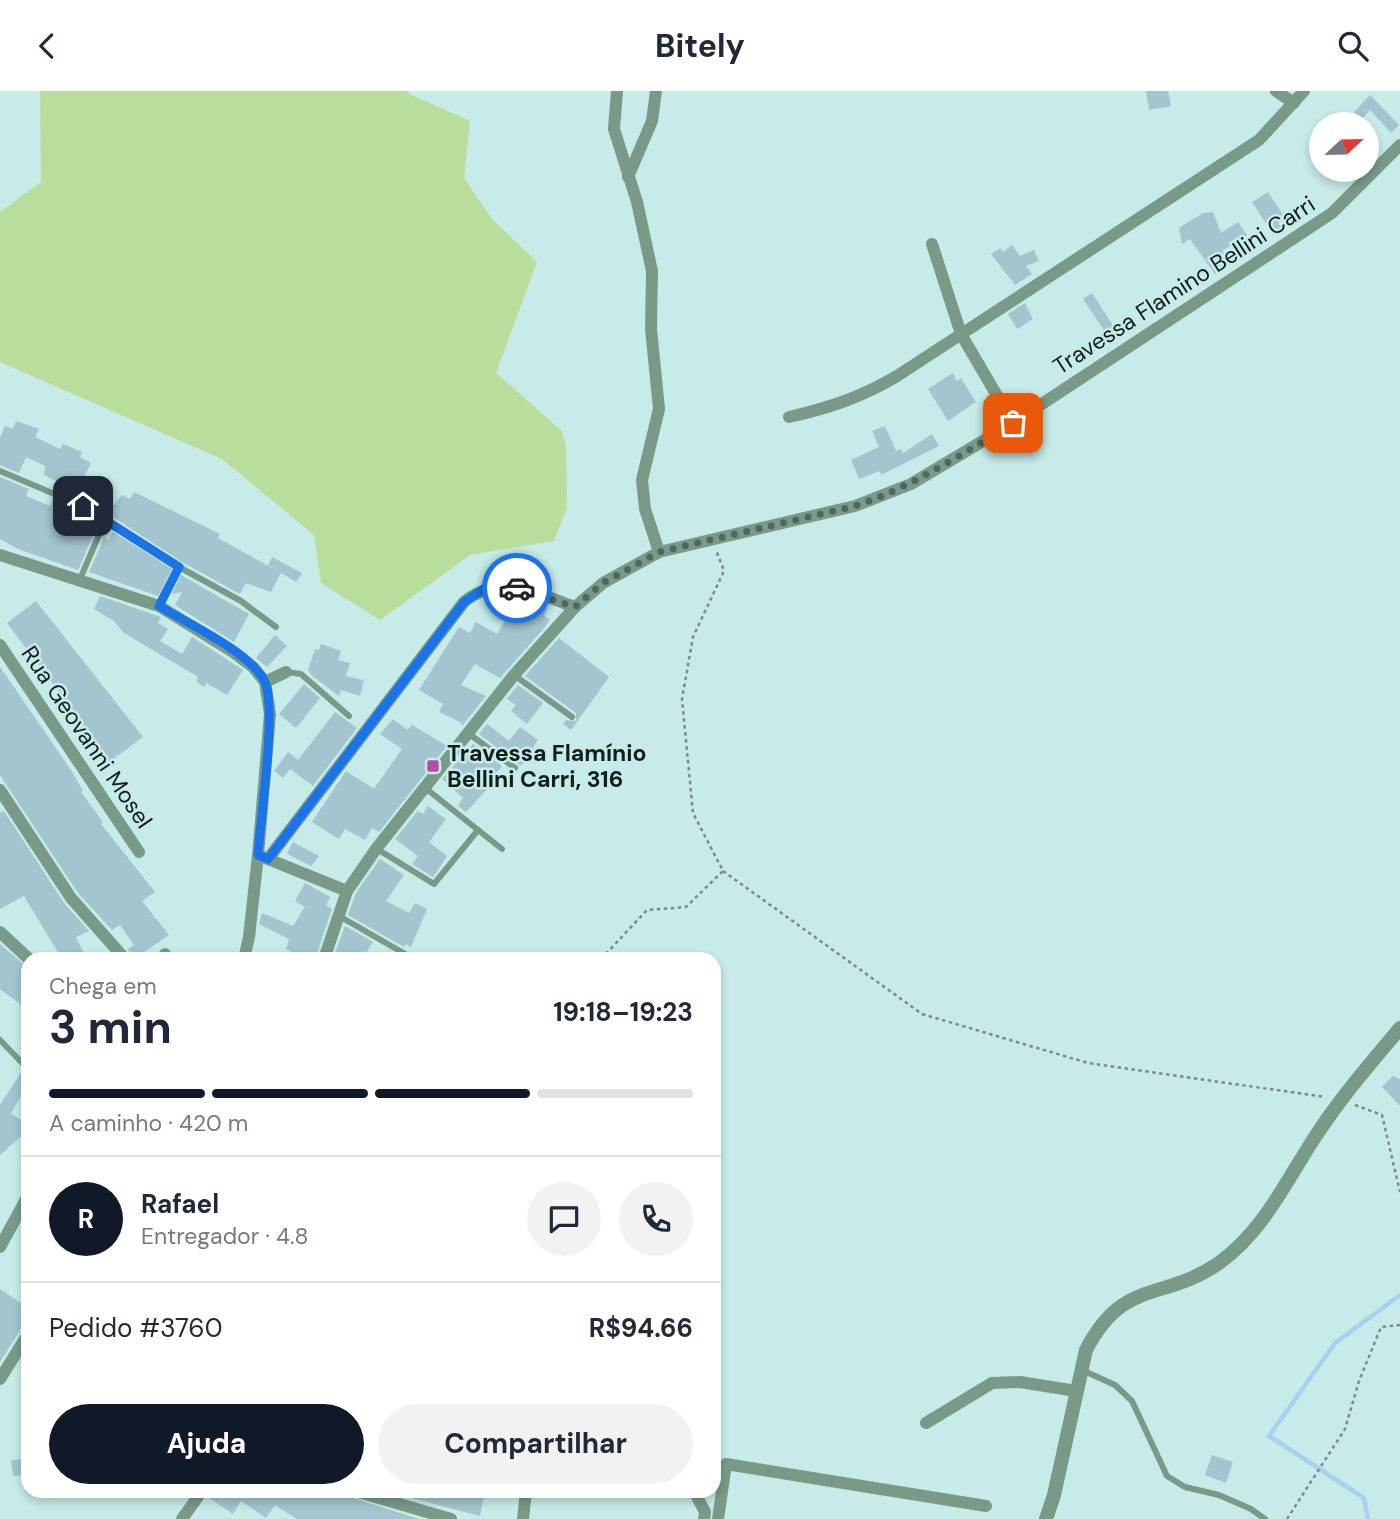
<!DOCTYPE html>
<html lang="pt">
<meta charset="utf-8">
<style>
:root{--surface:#fff;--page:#f2f2f3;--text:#1f2937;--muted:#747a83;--line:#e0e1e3;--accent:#111827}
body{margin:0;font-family:"DM Sans",sans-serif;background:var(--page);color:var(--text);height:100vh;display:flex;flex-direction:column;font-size:26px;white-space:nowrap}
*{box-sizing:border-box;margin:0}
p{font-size:23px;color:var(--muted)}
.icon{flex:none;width:38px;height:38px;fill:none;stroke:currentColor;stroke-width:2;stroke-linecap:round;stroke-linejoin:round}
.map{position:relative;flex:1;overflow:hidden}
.sheet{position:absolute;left:21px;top:861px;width:700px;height:546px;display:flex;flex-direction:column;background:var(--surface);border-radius:21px;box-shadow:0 4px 10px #0003}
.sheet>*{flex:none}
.needle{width:46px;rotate:68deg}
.tools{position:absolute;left:1309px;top:21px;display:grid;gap:14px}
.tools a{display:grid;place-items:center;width:70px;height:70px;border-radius:50%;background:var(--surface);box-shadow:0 4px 10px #0003;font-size:35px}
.pin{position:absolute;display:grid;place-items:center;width:60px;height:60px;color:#fff;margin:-30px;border-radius:14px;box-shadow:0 4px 10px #0006}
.courier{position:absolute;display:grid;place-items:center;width:70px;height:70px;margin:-35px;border:5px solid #1a73e8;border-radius:50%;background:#fff;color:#222;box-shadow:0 2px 9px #0007}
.overview em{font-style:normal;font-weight:700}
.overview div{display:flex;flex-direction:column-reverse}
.overview{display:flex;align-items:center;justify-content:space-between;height:119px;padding:0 28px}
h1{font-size:46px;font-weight:700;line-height:52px}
.bar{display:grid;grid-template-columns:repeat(4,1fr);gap:10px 7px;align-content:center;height:84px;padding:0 28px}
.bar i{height:9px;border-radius:5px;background:var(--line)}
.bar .active{background:var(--accent)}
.bar p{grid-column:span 4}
.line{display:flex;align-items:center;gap:18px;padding:0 28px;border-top:2px solid var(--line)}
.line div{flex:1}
.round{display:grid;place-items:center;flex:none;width:74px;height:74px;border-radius:37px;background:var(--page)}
.primary-button{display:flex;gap:14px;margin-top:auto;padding:14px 28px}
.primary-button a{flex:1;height:80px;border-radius:42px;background:var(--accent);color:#fff;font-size:28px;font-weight:700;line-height:80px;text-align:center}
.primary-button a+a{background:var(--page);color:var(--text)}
header{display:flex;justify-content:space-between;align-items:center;height:91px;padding:0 28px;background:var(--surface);font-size:32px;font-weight:700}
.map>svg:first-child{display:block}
</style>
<header><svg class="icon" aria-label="back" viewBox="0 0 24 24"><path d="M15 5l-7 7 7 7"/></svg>Bitely<svg class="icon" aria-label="search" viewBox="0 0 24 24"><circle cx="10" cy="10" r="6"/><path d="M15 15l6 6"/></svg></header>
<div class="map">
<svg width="1400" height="1428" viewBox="0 0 1400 1428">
<rect width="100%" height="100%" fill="#c6ebe8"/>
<!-- green -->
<path fill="#b9de9b" d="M40,0H408L409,3L470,30L464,87L493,129L537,171L496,282L562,340L566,355L567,416L554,450L470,464L380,529L321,492L314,444L222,368L0,271V121L41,91Z"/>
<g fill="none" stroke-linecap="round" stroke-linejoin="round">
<!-- stream -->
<path stroke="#aacff2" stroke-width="4.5" d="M1368,1428L1364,1407L1269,1345L1335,1252L1400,1204"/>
</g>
<!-- building -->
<g fill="#a3c5cf">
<path d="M1146,0H1168L1171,15L1149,19Z"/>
<path d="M1370,4L1399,34L1391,42L1370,19L1362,28L1354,21Z"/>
<path d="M1268,101L1285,127L1278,132L1283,139L1274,145L1252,111Z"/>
<path d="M1213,121L1221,142L1238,131L1247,144L1222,160L1230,172L1215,183L1190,148L1182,153L1179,137L1203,122Z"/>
<path d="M1012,154L1020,165L1034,159L1039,170L1026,175L1032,183L1015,194L991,163L1000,157L1003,161Z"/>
<path d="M1092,202L1116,239L1107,244L1083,208Z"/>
<path d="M1025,212L1033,228L1017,238L1008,223Z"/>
<path d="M953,282L957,290L961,287L976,311L948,330L928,298Z"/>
<path d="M16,330L39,338L35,346L60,358L63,353L82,361L80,366L91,372L74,405L57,398L60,392L44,384L45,375L26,366L19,382L0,374V347L5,335L13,338Z"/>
<path d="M885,335L896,360L901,358L903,362L932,343L939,355L881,384L880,380L859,388L851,369L879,356L872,340Z"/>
<path d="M0,386L29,398L26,405L50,415L53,408L80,420L78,423L94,432L90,440L94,442L78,479L18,458L0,448Z"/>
<path d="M134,401L220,443L218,447L281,482L271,501L246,492L240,503L182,471L107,422L122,404L130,408Z"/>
<path d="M113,441L172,478L158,505L89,481L104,447L108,450Z"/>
<path d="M272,466L302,482L296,491L268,474Z"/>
<path d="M181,484L249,523L234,551L175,514L182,501L172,503Z"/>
<path d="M100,505L161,526L158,532L168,538L160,550L182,563L192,546L243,579L227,604L206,592L204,596L196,590L198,586L124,542L114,530L94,518Z"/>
<path d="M526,509L547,518L544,525L550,528L545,536L500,587L475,573L461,594L486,605L462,635V632L439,621L443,613L419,599L459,536L470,542L476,531L497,543L516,511L523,515Z"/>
<path d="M36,510L143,646L105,674L81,642L87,638L7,532Z"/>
<path d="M275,544L287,555L267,576L256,567Z"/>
<path d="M559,547L609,586L571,639L563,633L566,629L576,630V622L525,585Z"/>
<path d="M321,553L341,560L338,569L350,572L346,585L364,589L360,605L341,599L339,605L311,584L308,579L315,558L319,559Z"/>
<path d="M0,576L71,679L83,700L81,701L103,731L101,733L155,801L142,810L169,844L134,868L128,858L134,854L120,834L112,839L78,802L0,684Z"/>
<path d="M304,593L320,607L296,637L279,623Z"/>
<path d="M518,594L543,612L527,633L511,620L516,614L507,608Z"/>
<path d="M335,621L357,637L313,695L290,678L283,687L274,680L288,661L298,669Z"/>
<path d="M393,628L408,639L412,634L447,655L379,741L372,737L365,749L345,738L339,748L312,731L346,680L374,698L402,658L380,643Z"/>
<path d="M487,633L509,650L520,636L538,649L521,675L479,643Z"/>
<path d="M473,653L502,675L488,692L491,694L466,721L458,715L463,707L442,688Z"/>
<path d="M428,715L446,728L429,751L447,765L433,786L412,773L418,765L395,748L418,720L423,723Z"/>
<path d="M4,720L64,812L89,840L76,846L87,868H62L24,805L0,818V722Z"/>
<path d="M293,751L319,765L311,775L287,763Z"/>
<path d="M380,768L404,784L386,810L409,822L415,812L427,818L411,856L406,853L404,856L348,824L356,802Z"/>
<path d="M305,792L330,806L326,814L332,818L315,868H295L297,864L286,858L289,848L259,833L262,822L293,835L305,816L295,810Z"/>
<path d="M345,835L373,851L362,868H333Z"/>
<path d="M0,853L28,877V919L0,898Z"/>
<path d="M22,980L28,984V994L11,1022L28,1034V1039L0,1064V1014Z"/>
<path d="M1393,985L1400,988V1015L1382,996Z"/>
<path d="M0,1198L28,1217V1227L0,1271Z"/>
<path d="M1212,1364L1233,1371L1226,1392L1205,1384Z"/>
<path d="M28,1368V1384L13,1385L11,1369Z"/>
<path d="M214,1400H331L419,1428H297L275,1414L266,1427L241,1410L233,1423L209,1407Z"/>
<path d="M396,1400H485L480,1425L396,1403Z"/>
</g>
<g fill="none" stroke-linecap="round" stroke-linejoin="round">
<!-- path -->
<g stroke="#738e8b" stroke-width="2.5" stroke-dasharray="3.5 3.5" stroke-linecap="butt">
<path d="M723,780L922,923L1088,972L1325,1006"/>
<path d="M601,868L647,819L686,816L723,780L693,722L682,608L693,546L724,480L716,459"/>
<path d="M1355,1014L1382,1024L1400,1101"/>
<path d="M1287,1428L1345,1338L1359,1290L1381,1236L1400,1234"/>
</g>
<!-- service -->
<g stroke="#789b88" stroke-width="6">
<path d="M0,380L83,415L179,476L241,510L276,536"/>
<path d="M80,488L105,430"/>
<path d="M159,515L179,476"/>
<path d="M286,581L301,583L349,625"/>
<path d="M514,584L572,626"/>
<path d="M468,642L515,677"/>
<path d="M424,696L502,758"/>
<path d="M377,758L434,793L478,739"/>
<path d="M339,825L407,864"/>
<path d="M0,949L28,978"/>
<path d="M1082,1279L1115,1294L1132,1310L1167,1385L1185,1396L1219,1404L1251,1418L1265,1428"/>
</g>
<!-- minor -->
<g stroke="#789b88" stroke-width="12">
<path d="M617,0L614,38L637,111L652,180L651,238L659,318L642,389L645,418L659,461"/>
<path d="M1276,0L1294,12"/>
<path d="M628,86L652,30L656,0"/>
<path d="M932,153L961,243L1013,332"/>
<path d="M789,326C829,317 862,306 897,285L1259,49L1304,0"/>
<path d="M0,464L159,515L233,561L253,576L265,591L270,623L258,764L249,846L244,868"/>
<path d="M0,554L139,761"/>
<path d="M265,591L286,581"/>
<path d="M0,699L71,807L125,868"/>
<path d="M263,766L347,800"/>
<path d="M268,768L464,511C498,482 538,503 575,516"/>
<path d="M0,841L29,868"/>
<path d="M163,868L165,863"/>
<path d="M324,868L347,800L376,758L514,584L575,516L603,492L659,461L855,415L911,393L1013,332L1332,122L1400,54"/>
<path d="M0,1156L28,1105"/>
<path d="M0,1288L28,1243"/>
<path d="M926,1332L992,1292L1020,1291L1076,1300"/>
<path d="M355,1400L451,1428"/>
<path d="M694,1400L705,1421L704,1428"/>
<path d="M182,1428L202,1400"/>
<path d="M523,1428L526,1400"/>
<path d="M718,1428L726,1373L986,1415"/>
</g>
<!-- tertiary -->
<path stroke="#789b88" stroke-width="14" d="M1046,1428L1054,1404L1086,1259C1124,1186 1163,1211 1219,1172C1264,1139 1285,1092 1315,1046C1340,1007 1371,972 1400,937"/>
</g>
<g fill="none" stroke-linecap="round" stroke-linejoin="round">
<!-- done -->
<path stroke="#506663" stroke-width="7" stroke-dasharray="0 12.6" d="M517,497L575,516L603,492L659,461L855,415C912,396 962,363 1013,332"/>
<!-- route -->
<path stroke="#1a73e8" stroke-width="9" d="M83,415L179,476L159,515C187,532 248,560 264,589C278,614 260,729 258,764L268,768L464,511L485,497H517"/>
</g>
<!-- markers -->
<rect fill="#b84aa8" stroke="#c6ebe8" stroke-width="2.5" x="426" y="668" width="14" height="14" rx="3.5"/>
<g text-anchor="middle" stroke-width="5" stroke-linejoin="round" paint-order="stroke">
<!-- street labels -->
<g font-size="23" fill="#101e1c" stroke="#c6ebe8">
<text transform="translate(1184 194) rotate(-33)" y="8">Travessa Flamino Bellini Carri</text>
<text transform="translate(87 646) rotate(56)" y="8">Rua Geovanni Mosel</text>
</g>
<!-- poi labels -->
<g font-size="23" font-weight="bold" fill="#101e1c" stroke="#c6ebe8" text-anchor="start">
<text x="447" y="670">Travessa Flamínio<tspan x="447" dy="26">Bellini Carri, 316</tspan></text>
</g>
</g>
</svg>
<div class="tools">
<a><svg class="needle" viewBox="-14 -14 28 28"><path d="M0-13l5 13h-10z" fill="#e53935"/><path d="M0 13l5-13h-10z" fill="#747a83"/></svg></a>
</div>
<div class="pin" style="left:1013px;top:332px;background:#ea580c"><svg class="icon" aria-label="bag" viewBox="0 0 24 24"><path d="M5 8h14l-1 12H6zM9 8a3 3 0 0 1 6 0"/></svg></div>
<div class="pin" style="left:83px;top:415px;background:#1f2937"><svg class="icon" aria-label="home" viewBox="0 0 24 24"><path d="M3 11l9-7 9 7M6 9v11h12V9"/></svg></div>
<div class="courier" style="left:517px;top:497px"><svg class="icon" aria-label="car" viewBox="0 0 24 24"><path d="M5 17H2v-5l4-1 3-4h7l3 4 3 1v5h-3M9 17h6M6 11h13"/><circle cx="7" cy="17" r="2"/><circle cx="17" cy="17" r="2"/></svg></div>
<section class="sheet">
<div class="overview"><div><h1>3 min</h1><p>Chega em</p></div><em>19:18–19:23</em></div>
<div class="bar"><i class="active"></i><i class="active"></i><i class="active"></i><i></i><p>A caminho · 420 m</p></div>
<div class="line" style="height:126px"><b class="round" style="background:var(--accent);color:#fff">R</b><div><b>Rafael</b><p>Entregador · 4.8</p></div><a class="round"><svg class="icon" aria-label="chat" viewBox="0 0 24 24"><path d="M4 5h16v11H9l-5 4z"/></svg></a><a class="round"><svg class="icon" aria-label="phone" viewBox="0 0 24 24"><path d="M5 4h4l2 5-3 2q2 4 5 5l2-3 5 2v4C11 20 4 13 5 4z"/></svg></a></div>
<div class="line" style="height:91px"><div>Pedido #3760</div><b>R$94.66</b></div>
<div class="primary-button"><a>Ajuda</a><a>Compartilhar</a></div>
</section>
</div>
